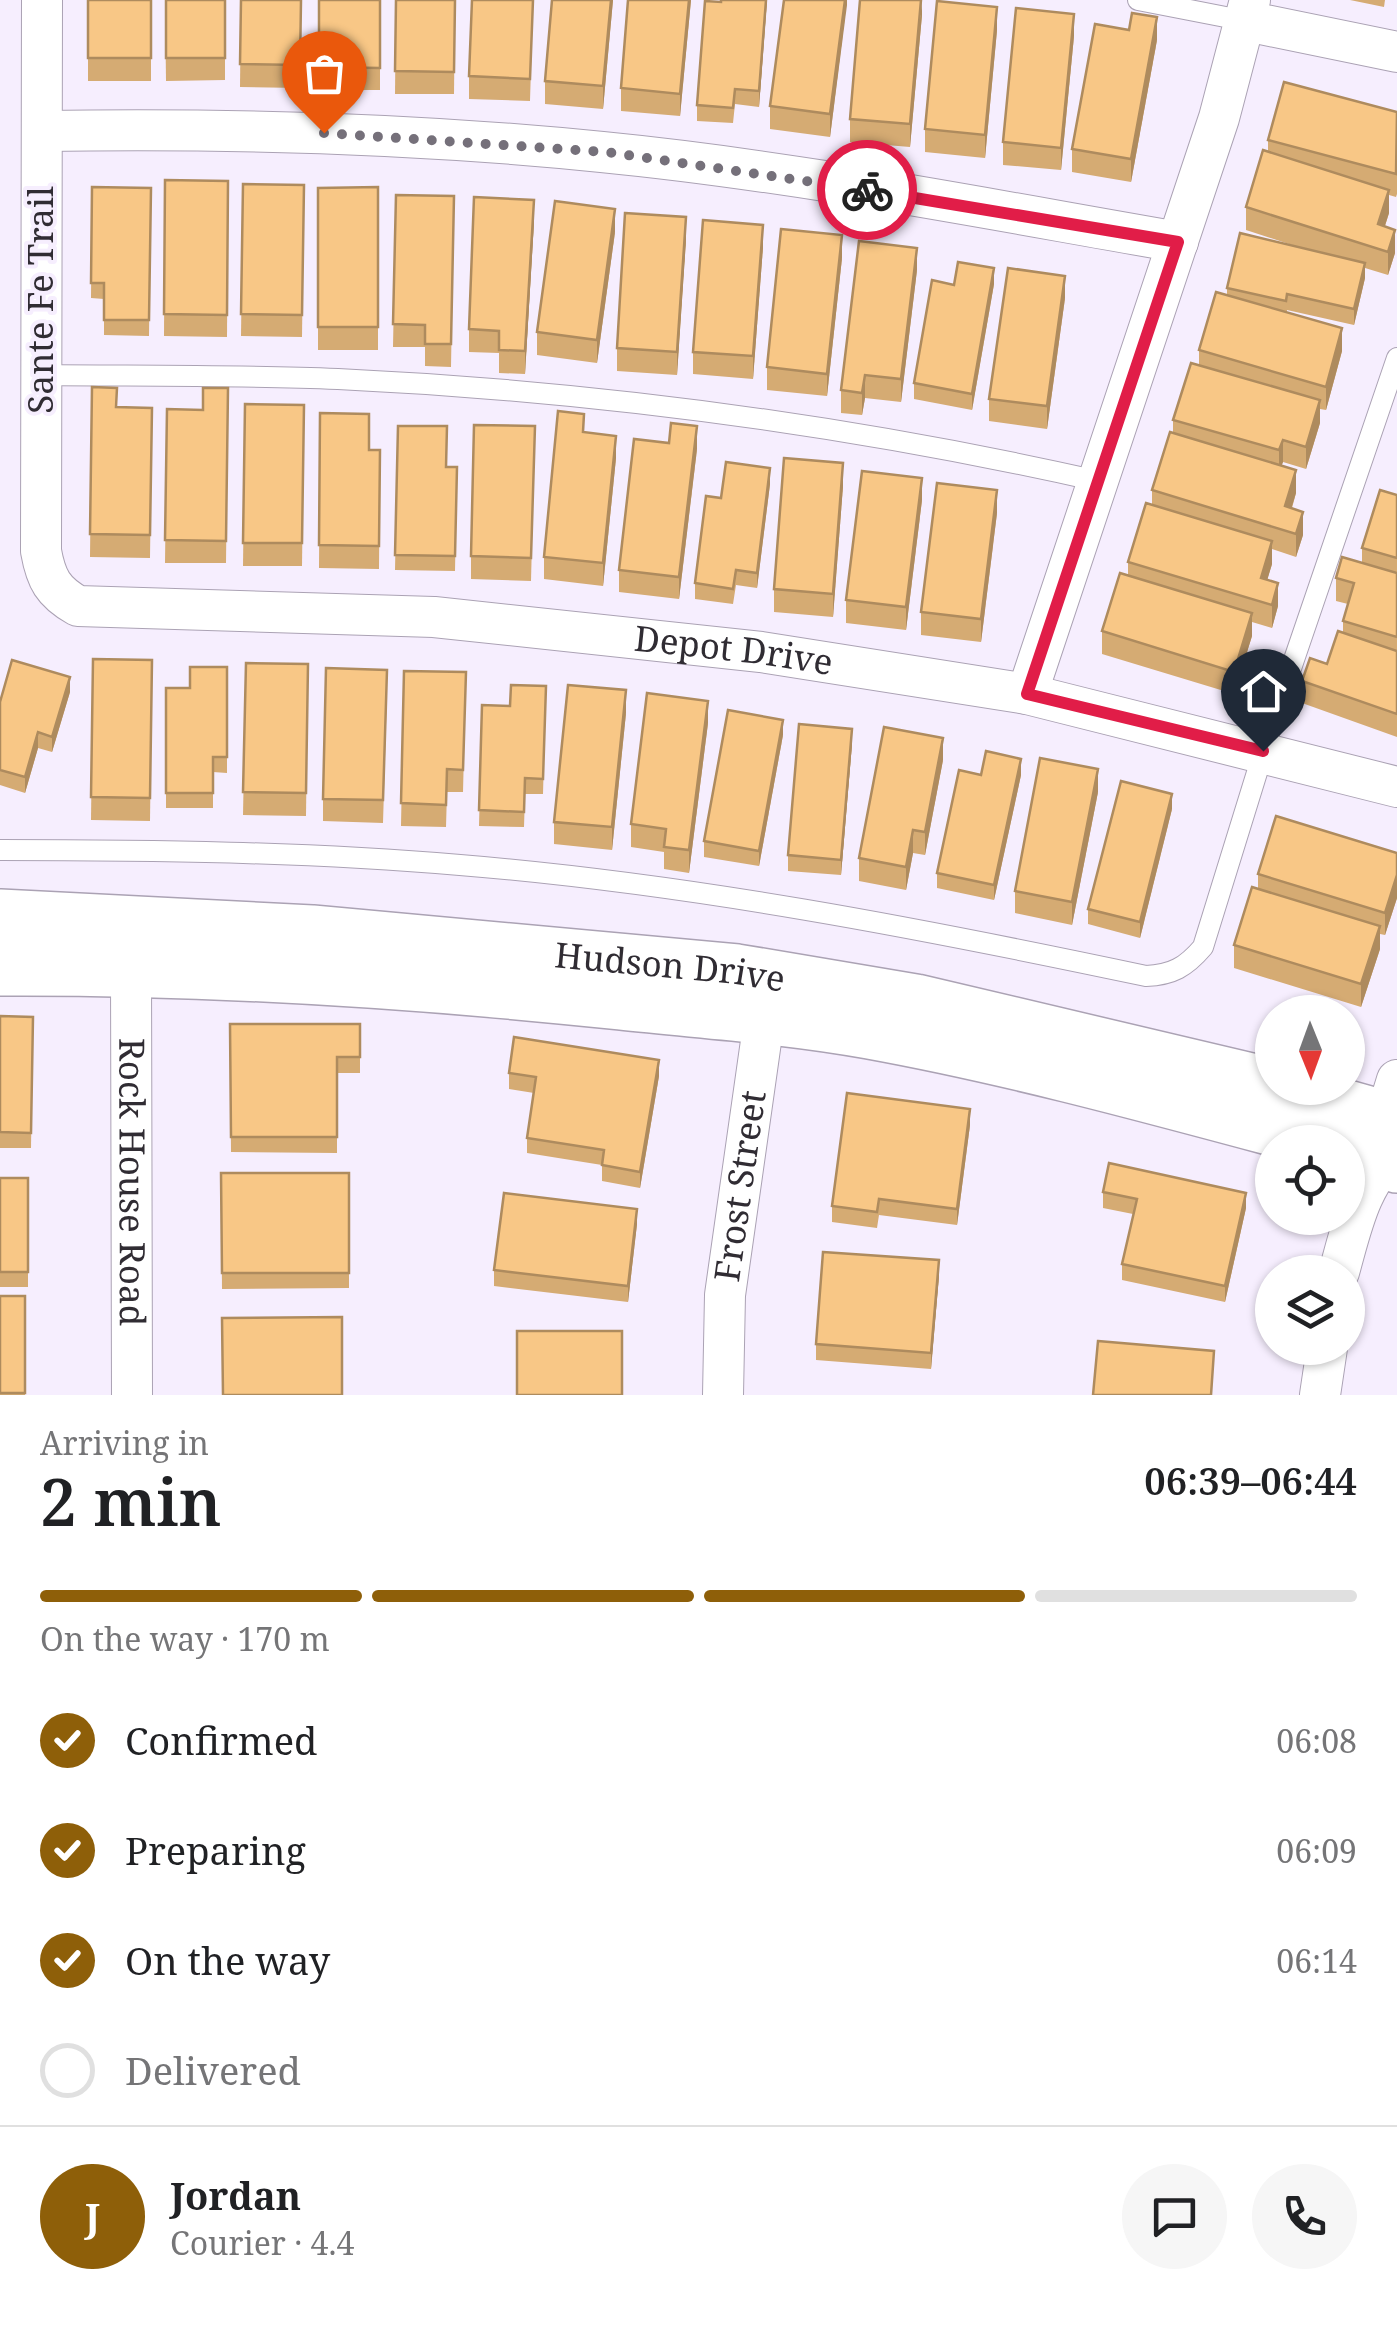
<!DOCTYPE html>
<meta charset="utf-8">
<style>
:root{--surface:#fff;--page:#f6f6f6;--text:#202124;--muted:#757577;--line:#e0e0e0;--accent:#8e5f09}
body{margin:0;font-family:"Noto Serif",serif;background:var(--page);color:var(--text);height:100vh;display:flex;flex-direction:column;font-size:38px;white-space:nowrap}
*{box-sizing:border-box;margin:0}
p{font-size:32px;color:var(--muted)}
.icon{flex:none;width:55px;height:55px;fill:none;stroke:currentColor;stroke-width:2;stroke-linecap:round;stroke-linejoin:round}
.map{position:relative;height:1395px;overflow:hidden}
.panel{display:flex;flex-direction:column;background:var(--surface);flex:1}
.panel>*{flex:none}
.needle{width:65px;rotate:179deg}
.buttons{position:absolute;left:1255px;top:995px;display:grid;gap:20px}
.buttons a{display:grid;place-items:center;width:110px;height:110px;border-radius:50%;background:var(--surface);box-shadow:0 2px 8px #0004;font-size:50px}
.pin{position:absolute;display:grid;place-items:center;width:85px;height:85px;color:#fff;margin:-102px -42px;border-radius:50% 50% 50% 0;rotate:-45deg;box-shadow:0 0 10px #0007}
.pin .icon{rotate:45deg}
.courier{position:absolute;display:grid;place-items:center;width:100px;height:100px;margin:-50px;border:8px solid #e11d48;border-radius:50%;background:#fff;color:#222;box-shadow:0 2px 12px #0007}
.head em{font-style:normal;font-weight:600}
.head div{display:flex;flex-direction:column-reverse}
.head{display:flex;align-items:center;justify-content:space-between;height:170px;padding:0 40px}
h1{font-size:65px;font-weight:600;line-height:75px}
.bar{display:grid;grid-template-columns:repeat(4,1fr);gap:15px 10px;align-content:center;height:120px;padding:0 40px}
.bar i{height:12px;border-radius:8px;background:var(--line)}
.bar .on{background:var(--accent)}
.bar p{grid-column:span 4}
.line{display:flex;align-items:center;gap:25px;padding:0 40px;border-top:2px solid var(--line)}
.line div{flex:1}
.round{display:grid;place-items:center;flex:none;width:105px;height:105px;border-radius:52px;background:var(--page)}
ol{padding:0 40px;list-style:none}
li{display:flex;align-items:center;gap:30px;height:110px}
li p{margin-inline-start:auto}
li .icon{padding:10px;border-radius:50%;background:var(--accent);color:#fff;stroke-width:4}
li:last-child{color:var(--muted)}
li i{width:55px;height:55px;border:5px solid var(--line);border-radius:50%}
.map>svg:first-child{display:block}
</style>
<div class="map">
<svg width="1397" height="1395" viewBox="0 0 1397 1395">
<rect width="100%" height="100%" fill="#f6eefe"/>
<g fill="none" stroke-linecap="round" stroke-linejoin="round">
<!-- lane casing -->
<g stroke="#aba2b4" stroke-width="22">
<g id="lane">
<path d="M1138,0L1246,21"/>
<path d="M41,375C140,376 239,375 338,379C593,391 849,425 1098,481"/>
<path d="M0,850C153,850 307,852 460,865C691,884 919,928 1146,976C1172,975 1186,967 1203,947L1272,724L1397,358"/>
</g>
</g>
<!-- street casing -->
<g stroke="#aba2b4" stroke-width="42">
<g id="street">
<path id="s1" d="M42,0L41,551C46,579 53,592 78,606L434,617L761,652L1027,694L1397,787"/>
<path d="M1246,21L1397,52"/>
<path d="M42,131C229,128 415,133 602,152C795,171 987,209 1178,242"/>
<path d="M1027,694L1219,118L1250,0"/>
<path id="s2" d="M131,967L132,1395"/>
<path d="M1385,1147V1119L1397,1080"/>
<path d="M1339,1272C1351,1230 1360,1180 1397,1151"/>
<path id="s3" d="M723,1395L725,1295L768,992"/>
<path d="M1320,1395L1327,1348"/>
</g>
</g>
<!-- secondary casing -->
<g stroke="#aba2b4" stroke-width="58">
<g id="secondary">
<path id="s4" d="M0,917L312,933L737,972L916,1002L1272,1086"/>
<path d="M0,968C208,967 413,980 620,1002C703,1011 787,1016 869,1031C1023,1059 1175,1102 1325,1142"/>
<path d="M1276,1088L1397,1122"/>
<path d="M1348,1148L1397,1165"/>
</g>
</g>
<!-- lane -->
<use href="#lane" stroke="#fff" stroke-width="20"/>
<!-- street -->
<use href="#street" stroke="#fff" stroke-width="40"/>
<!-- secondary -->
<use href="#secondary" stroke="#fff" stroke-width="55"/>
</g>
<!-- wall -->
<g fill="#d5ab73">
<rect x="88" y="0" width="63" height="81"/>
<path d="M165,0H225V80L166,81Z"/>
<path d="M241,0H301L300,88L240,87Z"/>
<rect x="319" y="0" width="61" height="90"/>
<path d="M396,0H455L454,94H395Z"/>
<path d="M533,0L530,101L469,99V76Z"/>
<path d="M552,0H613L603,109L545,104V81Z"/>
<path d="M691,0L680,116L621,111V88Z"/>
<path d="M767,0L759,107L735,104L733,123L697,121V105L721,2Z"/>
<path d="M847,0L830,137L770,129V106Z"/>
<path d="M1350,0H1385L1384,7Z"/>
<path d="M922,15L910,147L850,142V119Z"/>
<path d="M997,30L985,158L925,152V129Z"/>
<path d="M1074,36L1061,170L1003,165V142Z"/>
<path d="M1157,40L1131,182L1072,172V149Z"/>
<path d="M1397,112V194L1396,197L1389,195V213L1385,226L1395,253L1388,275L1365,268V278L1354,325L1287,310V312L1342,351L1326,410L1320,409V423L1306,469L1283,462L1281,466L1296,493L1292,508L1303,535L1296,557L1272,549V564L1267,580L1278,606L1272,628L1252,622V636L1234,694L1102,654V631L1128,575V562L1152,505V490L1173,433V420L1199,365V350L1227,295V288L1298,247L1246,230V207L1268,152V140Z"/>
<path d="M165,180L228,181L227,337L164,336Z"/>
<path d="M243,184L304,185L302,337L241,336Z"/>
<path d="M92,187L151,188L149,336L104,335V299L91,298Z"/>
<path d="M378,187V350H318V188Z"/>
<path d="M396,195L454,196L451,367L425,366V347H393Z"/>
<path d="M534,222L525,374L499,373V353L469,352V329Z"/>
<path d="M615,232L597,363L537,355V332Z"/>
<path d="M686,240L677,375L617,371V348Z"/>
<path d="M763,247L753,379L693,374V352Z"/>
<path d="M842,258L827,396L767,390V367Z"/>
<path d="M917,270L901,402L865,398L862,415L841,413V390Z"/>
<path d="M994,284L972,410L914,399V383L954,285Z"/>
<path d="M1065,298L1047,429L989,421V399Z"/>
<path d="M92,387L117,407L152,408L150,558L90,557Z"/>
<path d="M228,388L226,563H165L167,409L203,410Z"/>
<path d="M245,404L304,405L302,566H243Z"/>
<path d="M320,413L369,450H380L379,569L319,568Z"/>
<path d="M398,426L446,467H457L455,571L395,570Z"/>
<path d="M535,426L531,581L471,579V556Z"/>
<path d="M584,432L616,458L603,586L544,579V557Z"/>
<path d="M697,449L679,599L619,592V570Z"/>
<path d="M770,484L757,588L736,585L733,604L695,599V583L721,498Z"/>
<path d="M843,486L833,617L774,612V589Z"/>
<path d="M1397,495V737L1302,703V681L1327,664L1343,632V621L1348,604L1336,601V578L1362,563V548Z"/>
<path d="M922,500L906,630L846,623V600Z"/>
<path d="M997,513L981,642L921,635V612Z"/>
<path d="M93,659L152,660L150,821L91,820Z"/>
<path d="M246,663L308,664L306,816L243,815Z"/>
<path d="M227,667V773L213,772V808H166V688H190Z"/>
<path d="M404,671L466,672L463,792H447L446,827L401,826Z"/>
<path d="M546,686L543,794H525L524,827L479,826L482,705L510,706Z"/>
<path d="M70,692L52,752L38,748L25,793L0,785V702Z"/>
<path d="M387,692L383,823L323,821V799Z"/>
<path d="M626,713L612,850L554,844V822Z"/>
<path d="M708,723L689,873L664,869V852L631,847V824Z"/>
<path d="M783,735L759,866L704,857V841Z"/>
<path d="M852,744L841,875L788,871V855Z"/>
<path d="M943,760L925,855L913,853L906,890L859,881V858Z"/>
<path d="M981,775H1021L994,900L937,888V873Z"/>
<path d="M1098,792L1072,925L1015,913V891Z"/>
<path d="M1172,809L1140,938L1088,924V909Z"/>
<path d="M1397,853V898L1385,935L1380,934V949L1361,1007L1234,968V945L1258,889V874Z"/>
<path d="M0,1016L33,1017L31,1148H0Z"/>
<path d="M230,1024H360V1073H337V1153L231,1152Z"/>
<path d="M509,1073L659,1076L640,1188L602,1181V1165L527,1153V1138L534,1093L509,1089Z"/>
<path d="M970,1125L957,1225L879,1215L877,1228L832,1222V1206Z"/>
<path d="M221,1173H349V1288L222,1289Z"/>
<rect x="0" y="1178" width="28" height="109"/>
<path d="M1103,1192L1246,1208L1225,1302L1122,1280V1264L1133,1214L1103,1208Z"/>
<path d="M637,1224L628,1302L494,1286V1270Z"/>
<path d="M939,1276L931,1369L816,1360V1344Z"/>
<rect x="0" y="1296" width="25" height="99"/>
</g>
<!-- shaded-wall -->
<g fill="#ae8b5e">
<path d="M611,0H613L603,109V86Z"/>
<path d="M689,0H691L680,116V94Z"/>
<path d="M766,0H767L759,107V91Z"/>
<path d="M845,0H847V5L830,137V114Z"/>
<path d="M922,0V15L910,147V124Z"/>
<path d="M997,7V30L985,158V135Z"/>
<path d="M1074,14V36L1061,170V148Z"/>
<path d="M1157,17V40L1131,182V159Z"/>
<path d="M1389,190V213L1378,247V224Z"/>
<path d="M534,200V222L525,374V351Z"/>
<path d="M615,209V232L597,363V340Z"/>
<path d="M686,217V240L677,375V352Z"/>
<path d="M763,225V247L753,379V356Z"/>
<path d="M1395,230V253L1388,275V252Z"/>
<path d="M842,235V258L827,396V374Z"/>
<path d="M917,248V270L901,402V379Z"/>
<path d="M1365,263V278L1354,325V309Z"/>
<path d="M994,268V284L972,410V394Z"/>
<path d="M1065,276V298L1047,429V406Z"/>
<path d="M1342,328V351L1326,410V387Z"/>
<path d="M865,375V398L862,415V393Z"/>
<path d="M1320,400V423L1306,469V447Z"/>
<path d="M697,426V449L679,599V577Z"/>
<path d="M616,436V458L603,586V563Z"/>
<path d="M1283,440V462L1279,473V450Z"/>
<path d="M843,463V486L833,617V594Z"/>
<path d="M770,468V484L757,588V573Z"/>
<path d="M1296,470V493L1285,529V506Z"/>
<path d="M922,478V500L906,630V607Z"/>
<path d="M997,490V513L981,642V619Z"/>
<path d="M1303,512V535L1296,557V534Z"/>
<path d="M1272,541V564L1261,601V578Z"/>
<path d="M1278,583V606L1272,628V605Z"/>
<path d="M1252,613V636L1234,694V672Z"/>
<path d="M70,677V692L52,752V737Z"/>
<path d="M626,690V713L612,850V827Z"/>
<path d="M708,701V723L689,873V850Z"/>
<path d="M783,720V735L759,866V851Z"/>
<path d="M852,729V744L841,875V860Z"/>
<path d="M38,732V748L25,793V777Z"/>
<path d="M943,738V760L925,855V832Z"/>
<path d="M1021,759V775L994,900V885Z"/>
<path d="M1098,769V792L1072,925V902Z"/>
<path d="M1172,794V809L1140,938V922Z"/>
<path d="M913,830V853L906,890V867Z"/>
<path d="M1397,875V898L1385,935V913Z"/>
<path d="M1380,926V949L1361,1007V984Z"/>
<path d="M659,1060V1076L640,1188V1172Z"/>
<path d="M970,1109V1125L957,1225V1209Z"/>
<path d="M1246,1193V1208L1225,1302V1286Z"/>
<path d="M637,1209V1224L628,1302V1286Z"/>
<path d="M939,1260V1276L931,1369V1353Z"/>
</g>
<!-- building -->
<g fill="#f8c786" stroke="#ae8b5e" stroke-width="2.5">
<rect x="88" y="0" width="63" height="58"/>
<rect x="166" y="0" width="59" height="58"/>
<path d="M241,0H301L300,65L240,64Z"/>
<path d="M319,0H380V68L319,67Z"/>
<path d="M396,0H455L454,72L395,71Z"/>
<path d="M472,0H533L530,79L469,76Z"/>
<path d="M552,0H611L603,86L545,81Z"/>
<path d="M628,0H689L680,94L621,88Z"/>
<path d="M721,0H766L759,91L735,89L733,108L697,105L705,1L721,2Z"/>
<path d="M784,0H845L830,114L770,106Z"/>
<path d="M860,0H921L910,124L850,119Z"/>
<path d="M937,1L997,7L985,135L925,129Z"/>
<path d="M1016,8L1074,14L1061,148L1003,142Z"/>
<path d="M1132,13L1157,17L1131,159L1072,149L1095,24L1129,30Z"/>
<path d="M1284,82L1397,112L1396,174L1268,140Z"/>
<path d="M1263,150L1389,190L1378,224L1395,230L1388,252L1246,207Z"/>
<path d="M165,180L228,181L227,315L164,314Z"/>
<path d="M243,184L304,185L302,315L241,314Z"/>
<path d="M92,187L151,188L149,320H104V283H91Z"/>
<path d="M378,187V327H318V188Z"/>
<path d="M396,195L454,196L451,344H425V325L393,324Z"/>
<path d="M474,197L534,200L525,351L499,350V331L469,329Z"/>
<path d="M555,201L615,209L597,340L537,332Z"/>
<path d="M625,213L686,217L677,352L617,348Z"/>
<path d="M703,220L763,225L753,356L693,352Z"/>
<path d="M781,229L842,235L827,374L767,367Z"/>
<path d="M1240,233L1365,263L1354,309L1287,294L1286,301L1227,288Z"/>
<path d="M859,241L917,248L901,379L865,375L862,393L841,390Z"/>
<path d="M958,262L994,268L972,394L914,383L932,280L954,285Z"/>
<path d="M1008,268L1065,276L1047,406L989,399Z"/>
<path d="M1216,292L1342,328L1326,387L1199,350Z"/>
<path d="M1191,363L1320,400L1306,447L1283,440L1279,450L1173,420Z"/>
<path d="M92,387L117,388L116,407L152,408L150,535L90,534Z"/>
<path d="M203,388H228L226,541L165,540L167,409L203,410Z"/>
<path d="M245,404L304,405L302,543H243Z"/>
<path d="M558,411L584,414L583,432L616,436L603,563L544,557Z"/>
<path d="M320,413L369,414V450H380L379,546L319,545Z"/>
<path d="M671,423L697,426L679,577L619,570L634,439L669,443Z"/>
<path d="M474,425L535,426L531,558L471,556Z"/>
<path d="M398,426H447L446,467H457L455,556L395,555Z"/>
<path d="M1170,432L1296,470L1285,506L1303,512L1296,534L1152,490Z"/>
<path d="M784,458L843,463L833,594L774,589Z"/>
<path d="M726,462L770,468L757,573L736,570L733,589L695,583L706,496L721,498Z"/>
<path d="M862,471L922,478L906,607L846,600Z"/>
<path d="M937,483L997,490L981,619L921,612Z"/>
<path d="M1380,490L1397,495V558L1362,548Z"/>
<path d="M1146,503L1272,541L1261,578L1278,583L1272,605L1128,562Z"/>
<path d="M1342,557L1397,573V637L1343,621L1354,583L1336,578Z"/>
<path d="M1120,573L1252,613L1234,672L1102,631Z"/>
<path d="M1338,631L1397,651V714L1302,681L1310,658L1327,664Z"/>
<path d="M93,659L152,660L150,798L91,797Z"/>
<path d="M12,660L70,677L52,737L38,732L25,777L0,770V702Z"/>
<path d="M246,663L308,664L306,793L243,792Z"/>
<path d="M190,667H227V757H213V793H166V688H190Z"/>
<path d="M326,668L387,670L383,800L323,799Z"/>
<path d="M404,671L466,672L463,770L447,769L446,805L401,803Z"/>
<path d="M511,685L546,686L543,779L525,778L524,812L479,810L482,705L510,706Z"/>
<path d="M568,685L626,690L612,827L554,822Z"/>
<path d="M647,693L708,701L689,850L664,847L666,829L631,824Z"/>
<path d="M728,710L783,720L759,851L704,841Z"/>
<path d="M799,724L852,729L841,860L788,855Z"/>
<path d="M884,727L943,738L925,832L913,830L906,867L859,858Z"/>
<path d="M986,751L1021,759L994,885L937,873L959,770L981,775Z"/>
<path d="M1040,758L1098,769L1072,902L1015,891Z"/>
<path d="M1121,781L1172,794L1140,922L1088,909Z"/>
<path d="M1276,816L1397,853V875L1385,913L1258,874Z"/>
<path d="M1252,887L1380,926L1361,984L1234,945Z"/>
<path d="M0,1016L33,1017L31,1133L0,1132Z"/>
<path d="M230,1024H360V1057H337V1137H231Z"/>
<path d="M514,1037L659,1060L640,1172L602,1165L604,1150L527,1138L536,1077L509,1073Z"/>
<path d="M847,1093L970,1109L957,1209L879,1199L877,1212L832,1206Z"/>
<path d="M1109,1163L1246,1193L1225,1286L1122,1264L1137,1199L1103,1192Z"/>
<path d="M221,1173H349V1273H222Z"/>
<rect x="0" y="1178" width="28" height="94"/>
<path d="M504,1193L637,1209L628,1286L494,1270Z"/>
<path d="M823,1252L939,1260L931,1353L816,1344Z"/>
<rect x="0" y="1296" width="25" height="97"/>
<path d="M342,1317V1395H223L222,1318Z"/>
<rect x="517" y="1331" width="105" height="64"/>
<path d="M1098,1341L1214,1351L1211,1395H1093Z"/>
</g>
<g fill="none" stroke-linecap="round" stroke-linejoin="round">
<!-- done -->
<path stroke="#75707a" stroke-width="10" stroke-dasharray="0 18" d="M324,133L606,152L867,190"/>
<!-- route -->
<path stroke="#e11d48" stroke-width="12" d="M867,190L1178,242L1027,694L1263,751"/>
</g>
<g text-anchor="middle" stroke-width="8" stroke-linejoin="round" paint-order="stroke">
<!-- street labels -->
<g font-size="35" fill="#302c33" stroke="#f6eefe">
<text transform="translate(41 300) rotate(-90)" y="12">Sante Fe Trail</text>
<text dy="12" stroke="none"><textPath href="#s1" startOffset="1278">Depot Drive</textPath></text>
<text dy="12" stroke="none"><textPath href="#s4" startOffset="672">Hudson Drive</textPath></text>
<text dy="12" stroke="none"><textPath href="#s2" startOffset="215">Rock House Road</textPath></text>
<text dy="12" stroke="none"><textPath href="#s3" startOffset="210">Frost Street</textPath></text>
</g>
</g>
</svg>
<div class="buttons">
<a><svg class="needle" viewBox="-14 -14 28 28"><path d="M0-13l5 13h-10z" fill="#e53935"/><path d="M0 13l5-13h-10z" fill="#757577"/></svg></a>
<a><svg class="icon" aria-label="locate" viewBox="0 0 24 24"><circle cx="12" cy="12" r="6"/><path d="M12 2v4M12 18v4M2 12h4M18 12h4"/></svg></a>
<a><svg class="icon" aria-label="layers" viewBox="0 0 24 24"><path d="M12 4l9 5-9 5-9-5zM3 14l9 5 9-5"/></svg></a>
</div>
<div class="pin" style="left:324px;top:133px;background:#ea580c"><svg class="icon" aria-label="bag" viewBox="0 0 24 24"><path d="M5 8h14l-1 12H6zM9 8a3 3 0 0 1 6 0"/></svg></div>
<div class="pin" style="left:1263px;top:751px;background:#1f2937"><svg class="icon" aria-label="home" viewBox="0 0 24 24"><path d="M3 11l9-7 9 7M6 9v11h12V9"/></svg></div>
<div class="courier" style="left:867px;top:190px"><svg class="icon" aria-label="bike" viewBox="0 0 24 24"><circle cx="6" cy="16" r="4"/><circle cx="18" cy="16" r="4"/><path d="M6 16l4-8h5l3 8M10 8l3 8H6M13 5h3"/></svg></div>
</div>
<section class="panel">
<div class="head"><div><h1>2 min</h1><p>Arriving in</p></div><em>06:39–06:44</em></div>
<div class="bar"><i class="on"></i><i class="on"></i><i class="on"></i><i></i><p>On the way · 170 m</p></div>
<ol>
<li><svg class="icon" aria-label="check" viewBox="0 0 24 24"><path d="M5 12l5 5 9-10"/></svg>Confirmed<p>06:08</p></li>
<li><svg class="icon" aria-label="check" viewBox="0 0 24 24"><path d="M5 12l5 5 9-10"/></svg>Preparing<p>06:09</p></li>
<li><svg class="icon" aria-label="check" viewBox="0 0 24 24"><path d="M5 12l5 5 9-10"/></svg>On the way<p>06:14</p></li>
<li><i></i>Delivered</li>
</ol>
<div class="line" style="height:180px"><b class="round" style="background:var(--accent);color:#fff">J</b><div><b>Jordan</b><p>Courier · 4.4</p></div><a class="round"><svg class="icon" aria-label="chat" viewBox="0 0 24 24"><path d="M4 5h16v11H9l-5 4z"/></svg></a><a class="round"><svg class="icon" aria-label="phone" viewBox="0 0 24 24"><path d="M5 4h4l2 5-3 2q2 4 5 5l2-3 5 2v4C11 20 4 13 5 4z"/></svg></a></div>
</section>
